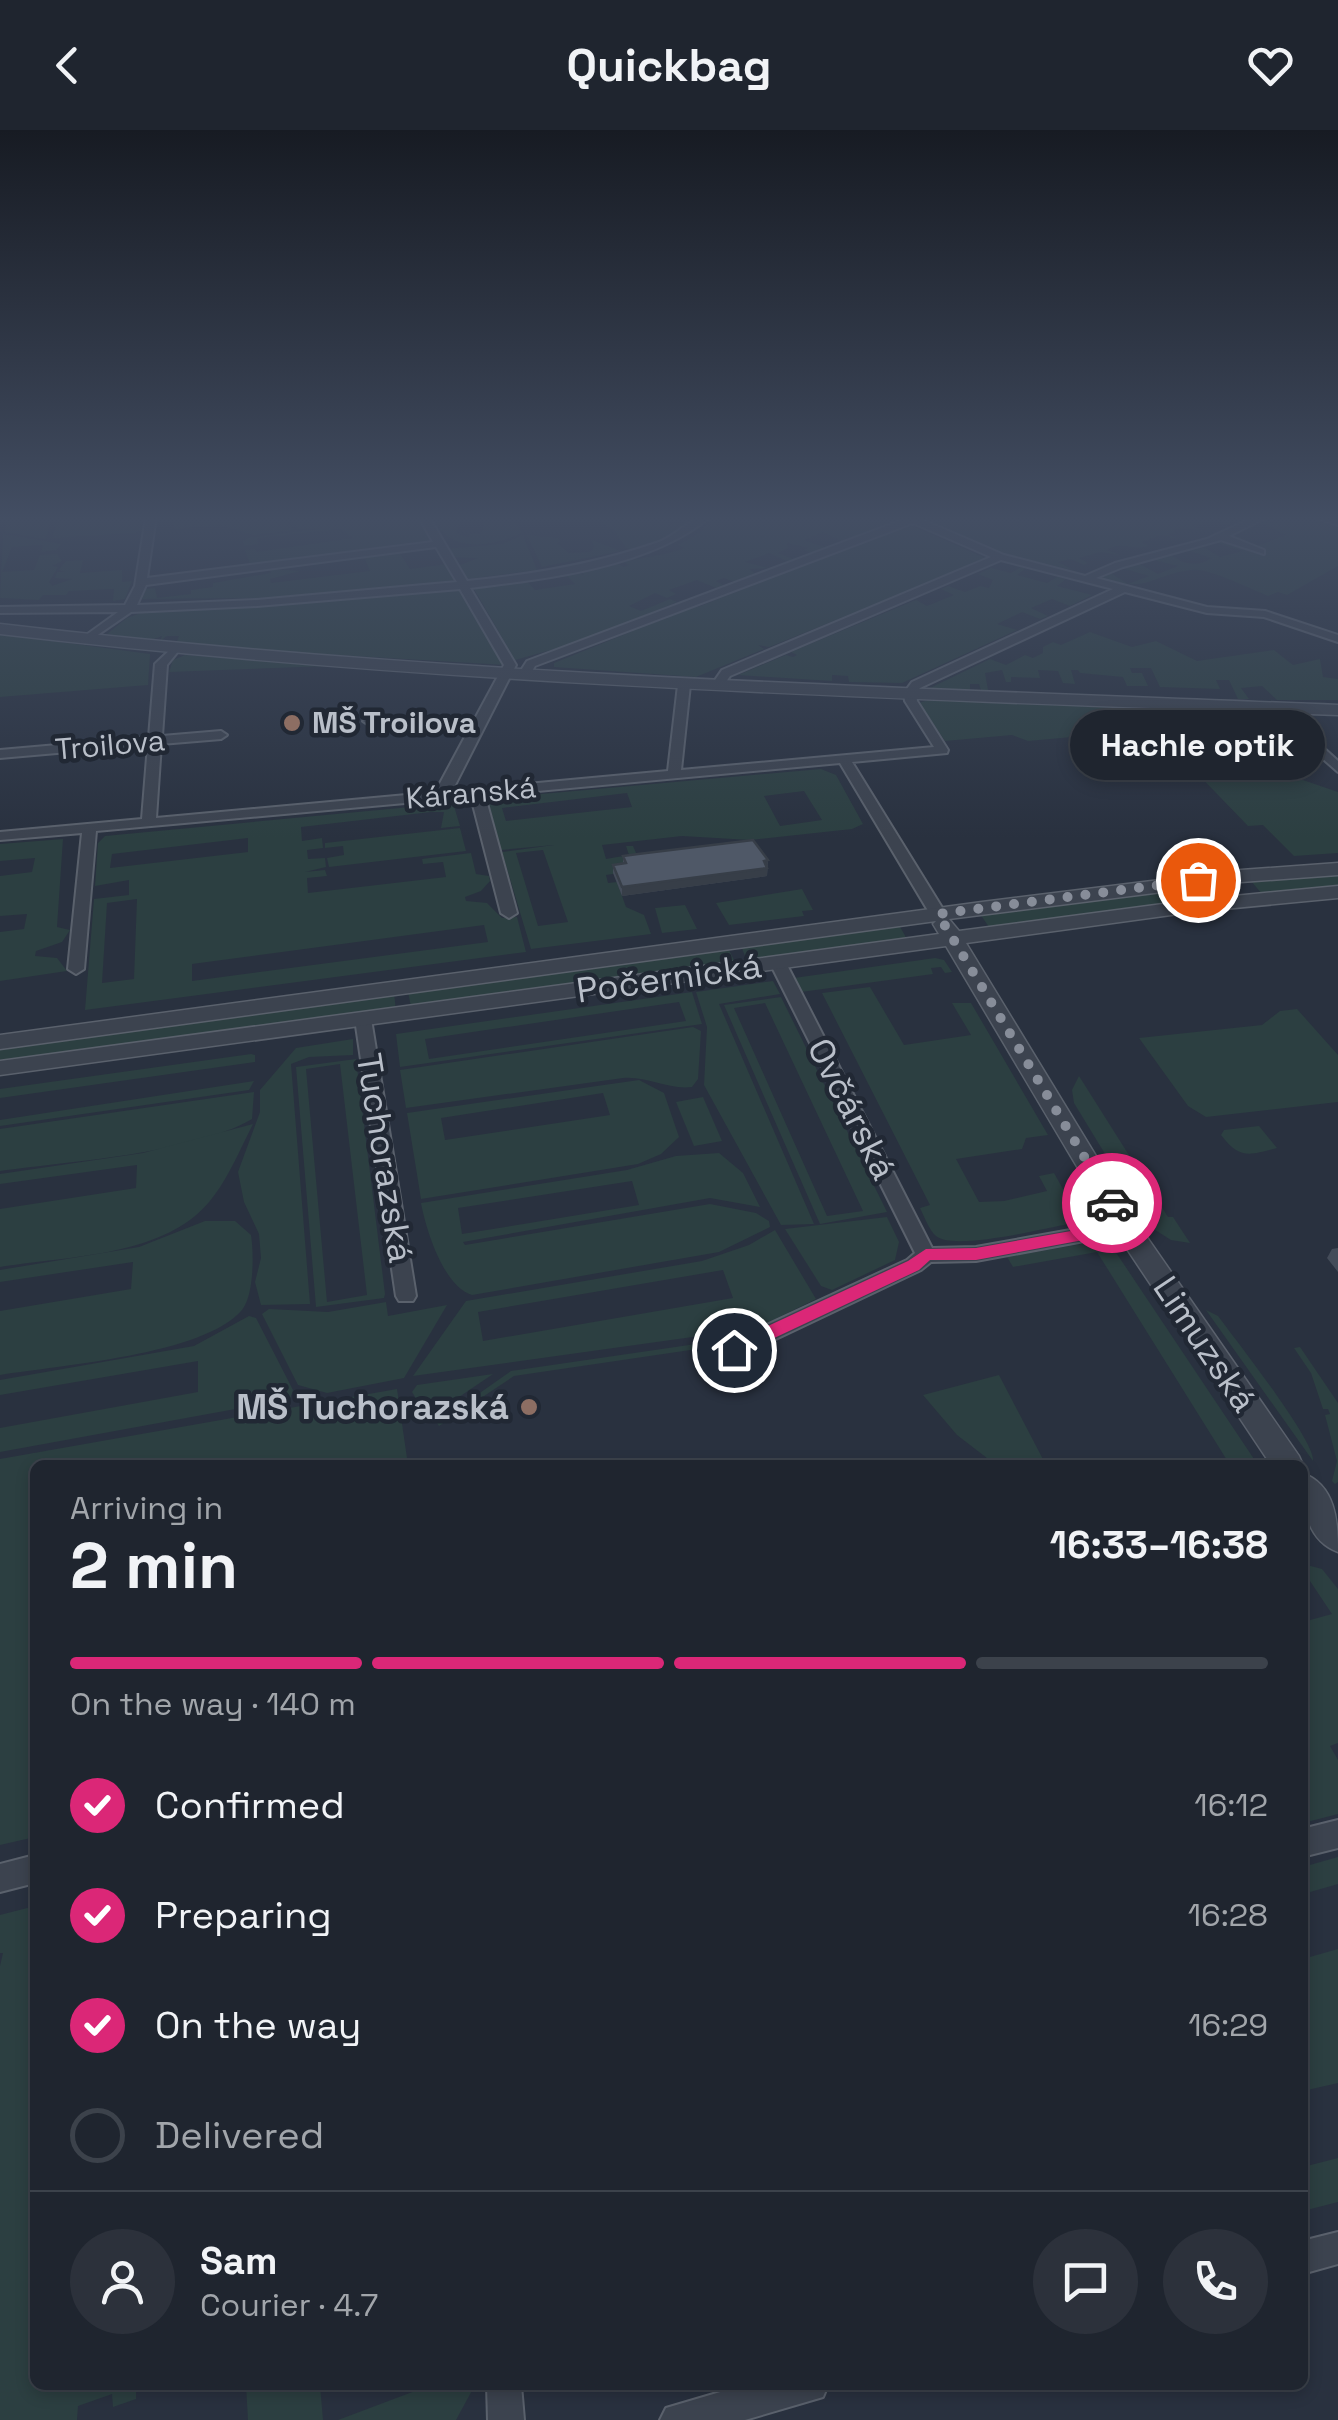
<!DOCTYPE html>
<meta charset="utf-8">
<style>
:root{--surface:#1f252f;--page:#2c313b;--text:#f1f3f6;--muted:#a1a5aa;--line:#3c424b;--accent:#db2777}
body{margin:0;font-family:"Space Grotesk",sans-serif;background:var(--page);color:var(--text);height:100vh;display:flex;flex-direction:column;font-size:38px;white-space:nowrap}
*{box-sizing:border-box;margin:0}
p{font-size:32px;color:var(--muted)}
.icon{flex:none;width:55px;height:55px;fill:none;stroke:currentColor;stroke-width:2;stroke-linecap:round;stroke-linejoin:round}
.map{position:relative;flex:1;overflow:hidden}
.panel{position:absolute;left:30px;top:1330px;width:1278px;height:930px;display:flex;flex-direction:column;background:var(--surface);border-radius:15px;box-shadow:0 5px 15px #0003,0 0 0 2px var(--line)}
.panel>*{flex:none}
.pin{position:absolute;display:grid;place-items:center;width:85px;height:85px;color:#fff;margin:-42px;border:5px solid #fff;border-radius:50%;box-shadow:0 2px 10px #0007}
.courier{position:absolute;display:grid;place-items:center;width:100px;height:100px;margin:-50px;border:8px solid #db2777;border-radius:50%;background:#fff;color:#222;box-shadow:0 2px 12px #0007}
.bubble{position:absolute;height:70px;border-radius:35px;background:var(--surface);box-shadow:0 5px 15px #0003,0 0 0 2px var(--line);font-size:32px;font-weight:600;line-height:70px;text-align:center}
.headline em{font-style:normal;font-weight:600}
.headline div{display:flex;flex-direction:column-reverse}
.headline{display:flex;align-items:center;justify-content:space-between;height:170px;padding:0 40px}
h1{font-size:65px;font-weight:600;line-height:75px}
.bar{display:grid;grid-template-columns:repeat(4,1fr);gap:15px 10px;align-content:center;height:120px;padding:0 40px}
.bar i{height:12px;border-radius:8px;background:var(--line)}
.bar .current{background:var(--accent)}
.bar p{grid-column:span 4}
.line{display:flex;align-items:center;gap:25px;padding:0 40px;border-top:2px solid var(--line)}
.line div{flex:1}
.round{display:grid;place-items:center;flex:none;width:105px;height:105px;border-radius:52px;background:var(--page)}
ol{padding:0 40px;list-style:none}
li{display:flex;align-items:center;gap:30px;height:110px}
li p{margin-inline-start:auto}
li .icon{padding:10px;border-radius:50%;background:var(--accent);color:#fff;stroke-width:4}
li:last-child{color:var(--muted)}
li i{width:55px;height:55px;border:5px solid var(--line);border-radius:50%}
header{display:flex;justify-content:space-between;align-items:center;height:130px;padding:0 40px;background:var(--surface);font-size:45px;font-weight:600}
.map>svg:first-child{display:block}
</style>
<header><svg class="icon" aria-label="back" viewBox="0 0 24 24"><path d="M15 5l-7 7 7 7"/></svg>Quickbag<svg class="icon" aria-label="heart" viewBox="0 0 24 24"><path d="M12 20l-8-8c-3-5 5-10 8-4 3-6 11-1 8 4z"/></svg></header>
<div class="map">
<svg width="1338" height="2290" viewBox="0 0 1338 2290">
<rect width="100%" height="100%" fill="#29313f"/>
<!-- green -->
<g fill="#2c3f41" fill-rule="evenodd">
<path d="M9,387H144L141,400L135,403L52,408L57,391H52L45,409L4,402Z"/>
<path d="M211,387H296L298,390L373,387L383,391L419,387L432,410L250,434L245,420L255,419L257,422L353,408L341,399L257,408L258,414L244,416L243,411L248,408L324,398L298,399L284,388L294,400L253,405L220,395L174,399L173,392Z"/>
<path d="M432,387H461L456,403L469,408L470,404H481L486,387H512L522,403C485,419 450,422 432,387Z"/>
<path d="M591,387H663L670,395L699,387L689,399L637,421L626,418L615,401Z"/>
<path d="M713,387L898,389L884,396L902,391L878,400L875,398L844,412L823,402L804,410L824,417L813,424L804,420L808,418L787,413L788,418L778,423L793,429L787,431L769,423L745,432L768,438L749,439L755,443L737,453L724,448L716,451L723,455L716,458L697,450L669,460L676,464L667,468L655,463L629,476L641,481L670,469L677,472L527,533L558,518L515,530L473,457L526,450L535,460L575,454L567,446L533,449L576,442L584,445L582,441L618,434L624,437L629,435L624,432C644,427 667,425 684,418L678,415L701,402Z"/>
<path d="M915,387H1216L1231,392L1225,395L1211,389L1194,397L1205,401L1179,398L1169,405L1179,409L1161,405L1141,412L1149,416C1133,421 1122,410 1107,420L1120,425L1100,422L1079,428L1088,433L1084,435L1071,429L1058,432L1073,440L991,422Z"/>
<path d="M1271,387L1306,390L1299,387L1338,396V436L1287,465L1278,462L1268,466C1250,459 1209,438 1192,440C1145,446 1153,464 1098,447L1109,442L1128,454L1149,446L1122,438L1136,432L1158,444L1178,436L1154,430L1170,424C1182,434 1198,438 1211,428L1187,420L1202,416L1220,427L1243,421L1214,412L1219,410L1257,424L1264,422L1228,407L1233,404L1257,416L1286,405L1259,392Z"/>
<path d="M908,394L987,429L769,517L758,515L764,519L696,547L554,537V533L633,501L612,506L668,488L665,486L695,475L698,477Z"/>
<path d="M3,404L62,414L56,420L41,422L43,415L12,417L2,442L34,440L40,425L57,424L62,431L52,436L58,437L49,452L52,456L72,449L55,448L57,442H65L59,440L66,431L83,430L80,443L122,440V452L132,451L125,469L113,471L114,459L69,461L66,465H43L39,470L0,468Z"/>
<path d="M523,405L537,440L467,449L458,436L478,428L450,427L445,419L502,414Z"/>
<path d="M527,405L558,408L561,411L557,413L569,423L590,422L594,417L592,410L621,421L542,437Z"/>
<path d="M399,422L410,439L447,434L456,450L257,472V468L142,469L146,459L155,458L157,468L191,464V460L213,457V453L271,443L270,439L300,441L270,449L271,453L370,441L365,429L356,428Z"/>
<path d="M1021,437L1025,439L1017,445L1047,453L1057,447L1066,449L1057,456L1092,465L1070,476L1052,469L1031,478L1048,486L1040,489L1022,482L997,494L1017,500L902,553L849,552L848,546L832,545V551L738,545L786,525L793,527L797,525L791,522L916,470L927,476L954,465L941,459L948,456L965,462L980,456L989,458L993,450L978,444L991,438L1011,443Z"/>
<path d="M462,457L506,535L221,518L176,514L179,506H167L160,511L162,506L149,511L107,504L127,488L152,479L292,475Z"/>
<path d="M1090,502L1132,517L1156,511L1197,531L1274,520L1293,535L1320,529L1323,547L1338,549V570H1277L1262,556L1241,558L1249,569H1238L1229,550H1216L1220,559L1160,557L1151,538H1130L1132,543H1142L1148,556H1127L1123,547L1080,543L1078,540H1071L1075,554L1063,553L1058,541L1038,540L1040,548L1011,547V552H1006L1002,540L985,543L988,560H981L979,554H970V560L930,558L990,529L1006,535L1025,525L1033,528L1043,523V517L1053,512L1061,515Z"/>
<path d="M0,504L150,524L148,555L0,567Z"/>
<path d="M185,525L329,536L169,542L173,530Z"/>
<path d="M931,569L1226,582L1297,648L1338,662V723L1294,726L1263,695L1248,696L1162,607L1133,610L1128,602L1028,611L1012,605L945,611L919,573Z"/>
<path d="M821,639L836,645L863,694L852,699L750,710L682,706L602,715L606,729L629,725L626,716H633L640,732L626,742L606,745L608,753L617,752L626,777L644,785L651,804L531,819L502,722L554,715L501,720L489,674L496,668ZM804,661L822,690L780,696L764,666ZM627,663L632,677L506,691L502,678ZM543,720L568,792L538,796L516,723Z"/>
<path d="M453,673L460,696L441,698L444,682H431L301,697L302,711L322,708L323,718L307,720L308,729L325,728L326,737L305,742L325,740L327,746L307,748L308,763L446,747L443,732L423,734L422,729L471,723L476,744L489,746L490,751L481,761L465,767L466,771L487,773L502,788L517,787L526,822L85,880L94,769L129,765V750L95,756L98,713L105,706ZM248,708V722L110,738L112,724ZM137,769L134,849L102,853L107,773ZM484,795L488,812L192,851V834Z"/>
<path d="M460,698L466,721L329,737L327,728L344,725L343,716L325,718V713Z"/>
<path d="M63,709L57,797L70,800L62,812L36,821L35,826L57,828L67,841L0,851V802L24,799L27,784L0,786V746L32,742L35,728L0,731V714Z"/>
<path d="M1338,743V757L1262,764L1251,751Z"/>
<path d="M802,759L813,780L802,781L804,786L729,795L716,773Z"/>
<path d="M1171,760L1182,772L989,797L980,784Z"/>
<path d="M685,775L697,799L662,803L655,778Z"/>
<path d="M899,795L907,809L747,831L741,816Z"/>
<path d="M728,818L735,832L411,877L408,862Z"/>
<path d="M935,828L944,830L952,842L945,843L941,837L931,838L933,844L801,862L794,848Z"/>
<path d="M773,851L780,864L719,874L814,1094L781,1095L704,955L707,897L696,862Z"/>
<path d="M870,857L904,915L971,905L952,873H971L1048,1005L1026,1008L1022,1019L956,1029L979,1072L1004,1071L1047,1061L1039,1046L1054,1043L1063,1059L1079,1056L1091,1075L1089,1086L1079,1092C1053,1096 955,1122 936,1106C929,1100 924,1086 920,1078L930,1075L822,863Z"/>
<path d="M692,862L702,894L400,937L396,904ZM679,872L686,891L429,929L425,909Z"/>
<path d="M394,864L396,879L0,933V917Z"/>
<path d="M781,867L887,1082L820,1094L724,875ZM765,873L863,1081L827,1086L734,878Z"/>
<path d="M1297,879L1338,925V972L1206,987L1188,976L1139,908L1262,895L1280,881Z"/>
<path d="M693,897L701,901L698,949L692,957C668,960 647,946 623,948L406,978L400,940Z"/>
<path d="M353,909V925L309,927L291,934L310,1174L261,1175L255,1152L261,1128L259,1104L244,1072L238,1042L260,982V960L296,918Z"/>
<path d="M251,924L255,925V932L0,968V959Z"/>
<path d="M356,929L385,1164L384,1168L316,1177L296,937ZM340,934L367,1165L327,1172L306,939Z"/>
<path d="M1079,946L1168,1087H1173L1190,1113L1171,1110L1149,1096L1074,973L1072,960Z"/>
<path d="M639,950L664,963L679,1007L661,1024L638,1034L421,1069L407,983ZM603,963L610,985L445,1010L441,988Z"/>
<path d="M254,951L249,960L0,996V990Z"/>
<path d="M254,962L252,989C192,1024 71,1031 0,1041V999Z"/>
<path d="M703,967L722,1011L694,1016L676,972Z"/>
<path d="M253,994C237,1025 223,1063 195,1086C145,1127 61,1127 0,1137V1079L136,1058L137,1035L0,1054V1044L143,1023Z"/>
<path d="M1259,996L1277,1018C1250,1025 1240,1030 1221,1005L1224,1000Z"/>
<path d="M719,1023L743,1043L760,1077L710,1068L463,1112L465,1115L710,1074L756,1083L769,1091L770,1097L719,1122L472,1165C444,1157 426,1100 421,1073L627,1040L676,1026ZM632,1051L639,1075L462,1104L458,1078Z"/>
<path d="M887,1087L899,1112L895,1130L832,1160L821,1156L785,1099Z"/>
<path d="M205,1091H235L251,1105C254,1124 254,1165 242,1180C204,1225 60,1235 0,1245V1181L131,1159L133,1132L0,1152V1140L139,1117Z"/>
<path d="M775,1100L816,1169L757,1198L413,1246L466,1171L702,1131L749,1115ZM723,1140L733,1168L483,1211L478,1182Z"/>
<path d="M1087,1113L1102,1115L1117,1124L1258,1335H1230L1097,1122L1013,1137L1007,1127Z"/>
<path d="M386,1172L388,1186L447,1175L404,1248L327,1263L298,1255L262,1184L269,1179L328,1182Z"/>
<path d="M1206,1180L1218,1186C1235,1209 1316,1312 1313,1331Z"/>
<path d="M249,1186L256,1188L293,1260L290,1269L0,1322V1298L198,1262V1231L0,1265V1250L194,1216Z"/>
<path d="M737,1208L738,1213L514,1246L439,1296L437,1293L511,1241Z"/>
<path d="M1300,1217L1338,1273V1352L1335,1354L1332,1351L1337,1331L1325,1285L1330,1284L1328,1279H1323L1311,1243L1294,1218Z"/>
<path d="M493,1244L428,1288L412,1262L417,1255Z"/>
<path d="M999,1245L1046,1335H996L957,1305L923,1265Z"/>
<path d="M397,1259L408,1335H388L387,1329L379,1331V1335H35V1707L0,1715V1329Z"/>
<path d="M1303,1434L1322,1439L1338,1459V1613L1330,1616L1338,1630V1684L1303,1693V1492L1332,1484L1308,1448L1303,1449Z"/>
<path d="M1338,1727V1754L1303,1764V1737Z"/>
<path d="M35,1776V2255H136V2269L113,2277L112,2264L78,2276L77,2290H0V1836L3,1823H0V1785Z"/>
<path d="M1338,1819V1953L1303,1961V1829Z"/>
<path d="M1338,2028V2072L1303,2081V2037Z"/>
<path d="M246,2255H320L323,2290H248Z"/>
<path d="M431,2255H475L456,2290H338Z"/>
</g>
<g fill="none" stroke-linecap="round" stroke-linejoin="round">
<!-- minor casing -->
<g stroke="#5a616c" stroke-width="4">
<g id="minor">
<path d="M146,387H156L147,448L433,412L419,387H429L467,451C530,445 595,434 656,413C676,407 688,387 710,387C651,437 546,449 470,458L516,535L452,661L668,641L678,555L684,551L690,555L681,640L934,617L905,571L904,563L912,552L1113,459L1001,430L730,546L721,559H713L711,556L722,540L991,427L913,393L535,536L528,548L518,545L527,531L905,389L903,387H916L1004,425L1085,446L1115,433L1207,409L1254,387H1267L1229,406L1264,420V424L1221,410L1123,437L1096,448L1207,477L1265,481L1338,505V512L1264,487L1207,483L1125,462L920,558L916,563L917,571L948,620L947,623L852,632L946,784L943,787L938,789L930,784L840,633L485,666L517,783L509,788L501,783L471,667L96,701L84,839L76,844L68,839L82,703L0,710V702L142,689L148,615L0,628V620L149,607L155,534L174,516L180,519L167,535L162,606L221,601L227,605L221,609L161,614L156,688L439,662L438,657L467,603L369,595L363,591L369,587L471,596L504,535L460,459L257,476L131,482L86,513L80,510L82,508L118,482L0,483V477L125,475L135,456ZM436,417L457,452L257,470L137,475L146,455Z"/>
<path d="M1318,387L1338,389V395L1320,389Z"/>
<path d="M1267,574H1275L1338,631V642L1267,580Z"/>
<path d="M1198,747L1203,748L1223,770V776H1213L1193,754L1191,751Z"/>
<path d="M778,828L786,833L932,1118L976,1117L1126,1090L1136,1097L1133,1102L976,1131L931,1132L921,1140L740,1226H726L722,1220L726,1214L907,1130L915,1123L770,833Z"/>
<path d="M363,884L371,889L416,1166L413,1171H399L396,1166L355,889Z"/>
<path d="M1338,1690V1718L1302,1727V1699Z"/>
<path d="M35,1725V1753L0,1762V1734Z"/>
<path d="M1338,2102V2134L1302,2144V2111Z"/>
<path d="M487,2255H521L524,2290H488Z"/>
<path d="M744,2255H828L823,2267L745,2290H660L666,2278Z"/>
</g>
</g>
<!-- tertiary casing -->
<g stroke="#5a616c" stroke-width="3">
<g id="tertiary">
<path d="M0,494C445,546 891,557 1338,575V585C891,568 445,556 0,504Z"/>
<path d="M1338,733V745L1241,752L949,789L959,801L1193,770L1338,756V768L1193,782L966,813L1135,1090L1299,1326L1303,1335L1302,1337L1271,1335L1117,1104L946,816L0,945V931L939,804L933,794L936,791L0,919V905L982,772L1241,740Z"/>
<path d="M1302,1343C1336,1355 1338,1392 1338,1422C1305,1410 1302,1373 1302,1343Z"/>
</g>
</g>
<!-- minor -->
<use href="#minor" fill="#3c434f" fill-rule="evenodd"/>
<!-- tertiary -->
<use href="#tertiary" fill="#3c434f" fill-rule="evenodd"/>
</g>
<!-- wall -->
<g fill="#444c59">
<path d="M623,726L768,730L767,746L622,766L613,743V735L623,733Z"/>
<path d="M1338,1118V1142L1327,1128L1332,1119Z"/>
</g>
<!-- shaded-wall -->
<path fill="#373e48" d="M768,730L767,746L622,766V757Z"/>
<!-- building -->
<path fill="#4f5867" stroke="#373e48" stroke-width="2.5" d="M753,710L768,730L764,731L767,738L622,757L613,735L626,733L623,726L638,724Z"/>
<!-- sky -->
<linearGradient id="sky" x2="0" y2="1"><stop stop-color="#171b23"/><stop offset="0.55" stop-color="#434e63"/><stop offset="1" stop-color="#434e63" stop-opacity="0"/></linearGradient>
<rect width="1338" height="708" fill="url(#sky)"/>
<!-- route -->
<path fill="#db2777" d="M1112,1067L1117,1069L1134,1097L1132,1101L976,1130H930L919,1140L740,1224L734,1226L725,1220L727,1215L908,1131L926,1119L976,1118L1116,1093L1104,1073Z"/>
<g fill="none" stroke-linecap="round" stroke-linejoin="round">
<!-- done -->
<path stroke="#878d99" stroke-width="10" stroke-dasharray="0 18" d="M1112,1073L938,784L1198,750"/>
</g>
<!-- markers -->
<g fill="#8d6e63" stroke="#212834" stroke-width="4">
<circle cx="292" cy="593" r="10"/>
<circle cx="529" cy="1277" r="10"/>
</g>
<g text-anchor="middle" stroke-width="9" stroke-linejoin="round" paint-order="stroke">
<!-- far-poi labels -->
<g font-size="30" font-weight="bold" fill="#b9bfc9" stroke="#212834" text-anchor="start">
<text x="312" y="603">MŠ Troilova</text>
</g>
<!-- far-street labels -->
<g font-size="30" fill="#b9bfc9" stroke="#212834">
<text transform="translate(110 615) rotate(-5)" y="10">Troilova</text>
<text transform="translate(471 663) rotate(-5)" y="10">Káranská</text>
</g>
<!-- street labels -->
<g font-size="35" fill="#b9bfc9" stroke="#212834">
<text transform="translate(669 848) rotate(-8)" y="12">Počernická</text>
<text transform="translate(852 979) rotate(63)" y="12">Ovčárská</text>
<text transform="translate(385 1028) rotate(81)" y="12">Tuchorazská</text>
<text transform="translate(1205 1214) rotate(56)" y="12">Limuzská</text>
</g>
<!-- poi labels -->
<g font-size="35" font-weight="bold" fill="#b9bfc9" stroke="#212834" text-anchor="end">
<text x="509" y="1289">MŠ Tuchorazská</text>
</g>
</g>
</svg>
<div class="pin" style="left:1198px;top:750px;background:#ea580c"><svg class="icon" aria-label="bag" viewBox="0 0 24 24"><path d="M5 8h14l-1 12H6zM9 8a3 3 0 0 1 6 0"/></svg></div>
<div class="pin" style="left:734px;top:1220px;background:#1f2937"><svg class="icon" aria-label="home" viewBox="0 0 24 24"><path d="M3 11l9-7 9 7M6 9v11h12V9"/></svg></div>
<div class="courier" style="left:1112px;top:1073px"><svg class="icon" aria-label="car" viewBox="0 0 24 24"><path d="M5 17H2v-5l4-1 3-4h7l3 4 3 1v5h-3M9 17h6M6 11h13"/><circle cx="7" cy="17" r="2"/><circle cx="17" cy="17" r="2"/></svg></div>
<div class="bubble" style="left:1070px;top:580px;width:255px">Hachle optik</div>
<section class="panel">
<div class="headline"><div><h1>2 min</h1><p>Arriving in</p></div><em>16:33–16:38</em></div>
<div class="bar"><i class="current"></i><i class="current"></i><i class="current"></i><i></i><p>On the way · 140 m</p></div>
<ol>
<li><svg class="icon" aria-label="check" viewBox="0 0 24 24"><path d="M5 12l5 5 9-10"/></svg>Confirmed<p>16:12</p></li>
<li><svg class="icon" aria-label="check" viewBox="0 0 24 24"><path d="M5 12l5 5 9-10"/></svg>Preparing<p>16:28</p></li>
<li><svg class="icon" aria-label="check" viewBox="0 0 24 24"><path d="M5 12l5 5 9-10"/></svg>On the way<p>16:29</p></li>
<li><i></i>Delivered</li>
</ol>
<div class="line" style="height:180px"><a class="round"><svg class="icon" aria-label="person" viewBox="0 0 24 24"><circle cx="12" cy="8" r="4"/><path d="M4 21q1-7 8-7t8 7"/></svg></a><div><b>Sam</b><p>Courier · 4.7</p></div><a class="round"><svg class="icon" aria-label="chat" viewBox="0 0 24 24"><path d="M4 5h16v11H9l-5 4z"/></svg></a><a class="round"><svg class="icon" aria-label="phone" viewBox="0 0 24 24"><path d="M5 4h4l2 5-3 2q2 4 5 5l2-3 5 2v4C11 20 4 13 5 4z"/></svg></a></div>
</section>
</div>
